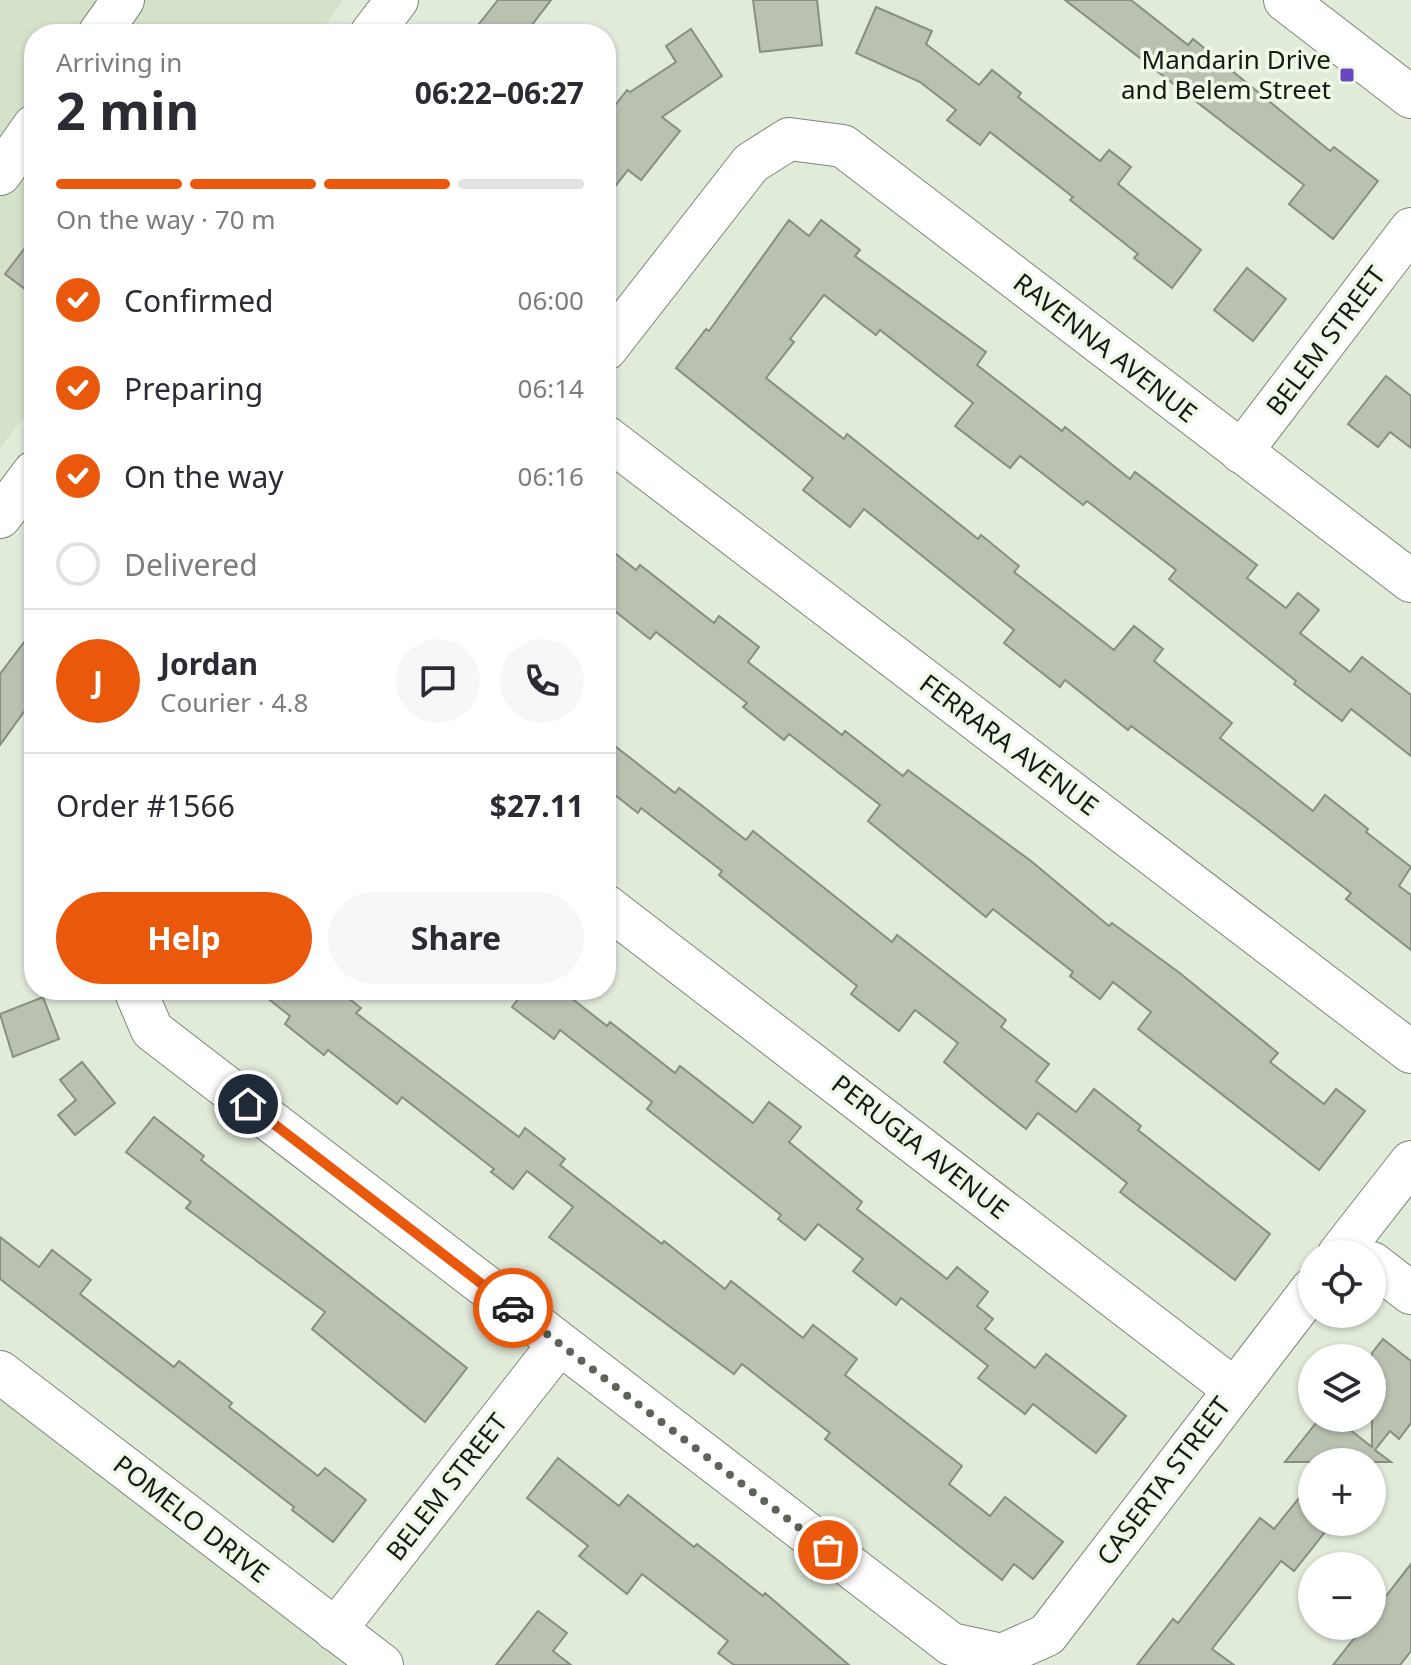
<!DOCTYPE html>
<meta charset="utf-8">
<style>
:root{--surface:#fff;--page:#f7f7f7;--text:#2b2b33;--muted:#7c7c81;--line:#e1e1e2;--accent:#ea580c}
body{margin:0;font-family:"Noto Sans",sans-serif;background:var(--page);color:var(--text);height:100vh;display:flex;flex-direction:column;font-size:30px;white-space:nowrap}
*{box-sizing:border-box;margin:0}
p{font-size:26px;color:var(--muted)}
.icon{flex:none;width:44px;height:44px;fill:none;stroke:currentColor;stroke-width:2;stroke-linecap:round;stroke-linejoin:round}
.map{position:relative;flex:1;overflow:hidden}
.details{position:absolute;left:24px;top:24px;width:592px;height:976px;display:flex;flex-direction:column;background:var(--surface);border-radius:32px;box-shadow:0 2px 6px #0004}
.details>*{flex:none}
.tools{position:absolute;left:1298px;top:1240px;display:grid;gap:16px}
.tools a{display:grid;place-items:center;width:88px;height:88px;border-radius:50%;background:var(--surface);box-shadow:0 2px 6px #0004;font-size:40px}
.pin{position:absolute;display:grid;place-items:center;width:68px;height:68px;color:#fff;margin:-34px;border:4px solid #fff;border-radius:50%;box-shadow:0 2px 8px #0007}
.courier{position:absolute;display:grid;place-items:center;width:80px;height:80px;margin:-40px;border:6px solid #ea580c;border-radius:50%;background:#fff;color:#222;box-shadow:0 2px 10px #0007}
.headline em{font-style:normal;font-weight:700}
.headline div{display:flex;flex-direction:column-reverse}
.headline{display:flex;align-items:center;justify-content:space-between;height:136px;padding:0 32px}
h1{font-size:52px;font-weight:700;line-height:60px}
.bar{display:grid;grid-template-columns:repeat(4,1fr);gap:12px 8px;align-content:center;height:96px;padding:0 32px}
.bar i{height:10px;border-radius:6px;background:var(--line)}
.bar .selected{background:var(--accent)}
.bar p{grid-column:span 4}
.line{display:flex;align-items:center;gap:20px;padding:0 32px;border-top:2px solid var(--line)}
.line div{flex:1}
.round{display:grid;place-items:center;flex:none;width:84px;height:84px;border-radius:42px;background:var(--page)}
ol{padding:0 32px;list-style:none}
li{display:flex;align-items:center;gap:24px;height:88px}
li p{margin-inline-start:auto}
li .icon{padding:8px;border-radius:50%;background:var(--accent);color:#fff;stroke-width:4}
li:last-child{color:var(--muted)}
li i{width:44px;height:44px;border:4px solid var(--line);border-radius:50%}
.button{display:flex;gap:16px;margin-top:auto;padding:16px 32px}
.button a{flex:1;height:92px;border-radius:48px;background:var(--accent);color:#fff;font-size:32px;font-weight:700;line-height:92px;text-align:center}
.button a+a{background:var(--page);color:var(--text)}
.map>svg:first-child{display:block}
</style>
<div class="map">
<svg width="1411" height="1665" viewBox="0 0 1411 1665">
<rect width="100%" height="100%" fill="#e1ebda"/>
<!-- built -->
<g fill="#d4e2ca">
<path d="M0,0H344L318,34H34V404L0,448Z"/>
<path d="M0,1394L354,1665H0Z"/>
</g>
<!-- building -->
<g fill="#b9c2b1" stroke="#879080" stroke-width="2">
<path d="M498,0H551L525,34H471Z"/>
<path d="M753,0H817L822,45L760,52Z"/>
<path d="M1065,0H1131L1188,45L1193,39L1330,151L1334,147L1378,181L1333,239L1289,204L1304,185Z"/>
<path d="M876,7L932,31L926,44L979,85L992,70L1021,93L1018,97L1100,161L1109,150L1131,167L1118,184L1201,250L1172,288L1134,258L1138,254L1070,200L1073,197L990,132L980,145L947,120L956,110L920,82L856,53Z"/>
<path d="M691,29L722,76L662,117L680,131L641,180L628,170L606,198V117L627,90L630,92L676,62L666,46Z"/>
<path d="M789,220L809,236L821,220L860,250L855,256L986,352L977,365L1062,431L1065,427L1130,479L1135,472L1257,565L1247,578L1286,608L1298,593L1319,610L1300,633L1350,672L1362,657L1411,695V756L1351,709L1342,721L1294,684L1296,681L1169,579L1176,570L1087,501L1083,505L1020,456L1010,468L955,426L973,403L880,330L876,335L824,295L790,339L794,342L766,378L844,439L847,434L978,539L981,535L1019,566L1014,572L1114,650L1134,626L1163,649L1154,661L1232,723L1220,738L1313,811L1325,795L1368,829L1366,832L1411,867L1399,886L1411,895V950L1346,899L1351,893L1253,817L1131,726L1128,730L1065,680L1060,687L1004,643L1014,630L864,509L850,527L803,490L813,478L676,368L706,329L709,331Z"/>
<path d="M34,236V296L5,274Z"/>
<path d="M1247,268L1286,299L1253,341L1214,310Z"/>
<path d="M1386,376L1411,396V448L1390,432L1378,447L1348,424Z"/>
<path d="M606,546L636,570L640,565L714,623L719,616L759,647L748,662L842,735L845,731L903,776L908,770L1031,861L1109,926L1112,923L1181,974L1278,1053L1270,1062L1324,1104L1336,1089L1365,1111L1319,1170L1138,1029L1151,1012L1113,982L1100,999L1070,976L1073,972L993,909L986,917L868,821L880,805L789,734L784,740L743,707L747,703L656,632L650,639L606,604Z"/>
<path d="M34,629V698L0,745V674Z"/>
<path d="M606,739L675,793L679,788L746,840L753,831L892,942L897,935L1006,1020L1001,1027L1049,1064L1036,1081L1076,1112L1094,1089L1141,1126L1138,1130L1270,1234L1235,1280L1120,1192L1127,1183L1038,1113L1026,1129L982,1094L944,1062L958,1043L915,1010L899,1031L851,994L857,986L719,875L722,871L641,808L638,813L606,788Z"/>
<path d="M257,990H338L361,1008L356,1013L519,1137L525,1128L565,1159L560,1165L662,1244L664,1241L725,1289L731,1281L803,1338L813,1325L857,1359L845,1375L962,1466L949,1484L990,1516L1005,1497L1063,1542L1033,1579L1014,1564L1002,1580L825,1439L830,1433L742,1364L734,1374L549,1237L573,1207L527,1171L513,1189L491,1172L494,1169L402,1097L397,1104L328,1050L324,1055L285,1024L290,1016Z"/>
<path d="M525,990H561L607,1026L610,1022L675,1073L680,1066L753,1123L769,1102L801,1127L789,1142L862,1202L857,1209L947,1279L957,1267L988,1292L977,1306L993,1319L985,1329L1035,1368L1046,1354L1126,1416L1096,1453L1033,1404L1025,1414L978,1378L988,1366L901,1298L896,1305L853,1271L863,1259L818,1224L805,1240L778,1219L781,1215L647,1109L652,1102L560,1030L554,1039L512,1007Z"/>
<path d="M43,997L59,1039L13,1057L0,1014Z"/>
<path d="M82,1062L115,1103L75,1135L58,1115L76,1100L60,1080Z"/>
<path d="M154,1117L204,1156L201,1160L467,1368L425,1422L312,1329L325,1312L186,1208L191,1202L126,1152Z"/>
<path d="M0,1237L39,1267L52,1250L91,1280L80,1294L174,1367L179,1361L232,1403L229,1407L318,1476L325,1468L366,1500L333,1542L292,1510L294,1507L0,1279Z"/>
<path d="M1383,1339L1411,1361V1423L1399,1439L1390,1431L1375,1450L1391,1462H1285L1320,1418H1335L1372,1447V1353Z"/>
<path d="M558,1458L619,1506L628,1495L694,1547L697,1544L763,1596L765,1593L849,1665H734L718,1653L728,1641L642,1574L627,1594L579,1556L588,1546L527,1498Z"/>
<path d="M1312,1482V1522H1333L1294,1571L1281,1561L1212,1649L1234,1665H1137L1173,1619L1178,1623L1260,1518L1274,1529Z"/>
<path d="M1411,1564V1651L1400,1665H1333L1364,1626H1372V1614Z"/>
<path d="M538,1611L567,1633L553,1651L571,1665H496Z"/>
</g>
<g fill="none" stroke-linecap="round" stroke-linejoin="round">
<!-- minor casing -->
<g stroke="#7e8777" stroke-width="44">
<g id="minor">
<path d="M1285,0L1411,97"/>
<path d="M99,34L123,0"/>
<path d="M371,34L397,0"/>
<path d="M0,174L34,126"/>
<path d="M606,349L751,163L789,139L843,146L1411,581"/>
<path d="M606,437L1411,1052"/>
<path d="M1241,452L1411,229"/>
<path d="M0,517L34,472"/>
<path d="M606,906L1234,1389"/>
<path d="M135,990L152,1030L951,1644L1002,1655L1047,1635L1312,1289"/>
<path d="M1339,1254L1411,1162"/>
<path d="M1372,1263L1411,1293"/>
<path d="M0,1372L382,1665"/>
<path d="M335,1630L559,1344"/>
</g>
</g>
<!-- minor -->
<use href="#minor" stroke="#fff" stroke-width="42"/>
</g>
<g fill="none" stroke-linecap="round" stroke-linejoin="round">
<!-- done -->
<path stroke="#5d6359" stroke-width="8" stroke-dasharray="0 14.4" d="M513,1308L828,1550"/>
<!-- route -->
<path stroke="#ea580c" stroke-width="10" d="M248,1104L513,1308"/>
</g>
<!-- markers -->
<rect fill="#6a47c0" stroke="#eff9e7" stroke-width="3" x="1339" y="67" width="16" height="16" rx="4"/>
<g text-anchor="middle" stroke-width="7" stroke-linejoin="round" paint-order="stroke">
<!-- poi labels -->
<g font-size="26" fill="#161a14" stroke="#eff9e7" text-anchor="end">
<text x="1331" y="69">Mandarin Drive<tspan x="1331" dy="30">and Belem Street</tspan></text>
</g>
<!-- street labels -->
<g font-size="26" fill="#161a14" stroke="#eff9e7">
<text transform="translate(1326 341) rotate(-53)" y="9">BELEM STREET</text>
<text transform="translate(1105 348) rotate(38)" y="9">RAVENNA AVENUE</text>
<text transform="translate(1009 745) rotate(37)" y="9">FERRARA AVENUE</text>
<text transform="translate(920 1147) rotate(38)" y="9">PERUGIA AVENUE</text>
<text transform="translate(1164 1481) rotate(-53)" y="9">CASERTA STREET</text>
<text transform="translate(447 1487) rotate(-52)" y="9">BELEM STREET</text>
<text transform="translate(191 1519) rotate(38)" y="9">POMELO DRIVE</text>
</g>
</g>
</svg>
<div class="tools">
<a><svg class="icon" aria-label="locate" viewBox="0 0 24 24"><circle cx="12" cy="12" r="6"/><path d="M12 2v4M12 18v4M2 12h4M18 12h4"/></svg></a>
<a><svg class="icon" aria-label="layers" viewBox="0 0 24 24"><path d="M12 4l9 5-9 5-9-5zM3 14l9 5 9-5"/></svg></a>
<a>+</a>
<a>−</a>
</div>
<div class="pin" style="left:828px;top:1550px;background:#ea580c"><svg class="icon" aria-label="bag" viewBox="0 0 24 24"><path d="M5 8h14l-1 12H6zM9 8a3 3 0 0 1 6 0"/></svg></div>
<div class="pin" style="left:248px;top:1104px;background:#1f2937"><svg class="icon" aria-label="home" viewBox="0 0 24 24"><path d="M3 11l9-7 9 7M6 9v11h12V9"/></svg></div>
<div class="courier" style="left:513px;top:1308px"><svg class="icon" aria-label="car" viewBox="0 0 24 24"><path d="M5 17H2v-5l4-1 3-4h7l3 4 3 1v5h-3M9 17h6M6 11h13"/><circle cx="7" cy="17" r="2"/><circle cx="17" cy="17" r="2"/></svg></div>
<section class="details">
<div class="headline"><div><h1>2 min</h1><p>Arriving in</p></div><em>06:22–06:27</em></div>
<div class="bar"><i class="selected"></i><i class="selected"></i><i class="selected"></i><i></i><p>On the way · 70 m</p></div>
<ol>
<li><svg class="icon" aria-label="check" viewBox="0 0 24 24"><path d="M5 12l5 5 9-10"/></svg>Confirmed<p>06:00</p></li>
<li><svg class="icon" aria-label="check" viewBox="0 0 24 24"><path d="M5 12l5 5 9-10"/></svg>Preparing<p>06:14</p></li>
<li><svg class="icon" aria-label="check" viewBox="0 0 24 24"><path d="M5 12l5 5 9-10"/></svg>On the way<p>06:16</p></li>
<li><i></i>Delivered</li>
</ol>
<div class="line" style="height:144px"><b class="round" style="background:var(--accent);color:#fff">J</b><div><b>Jordan</b><p>Courier · 4.8</p></div><a class="round"><svg class="icon" aria-label="chat" viewBox="0 0 24 24"><path d="M4 5h16v11H9l-5 4z"/></svg></a><a class="round"><svg class="icon" aria-label="phone" viewBox="0 0 24 24"><path d="M5 4h4l2 5-3 2q2 4 5 5l2-3 5 2v4C11 20 4 13 5 4z"/></svg></a></div>
<div class="line" style="height:104px"><div>Order #1566</div><b>$27.11</b></div>
<div class="button"><a>Help</a><a>Share</a></div>
</section>
</div>
